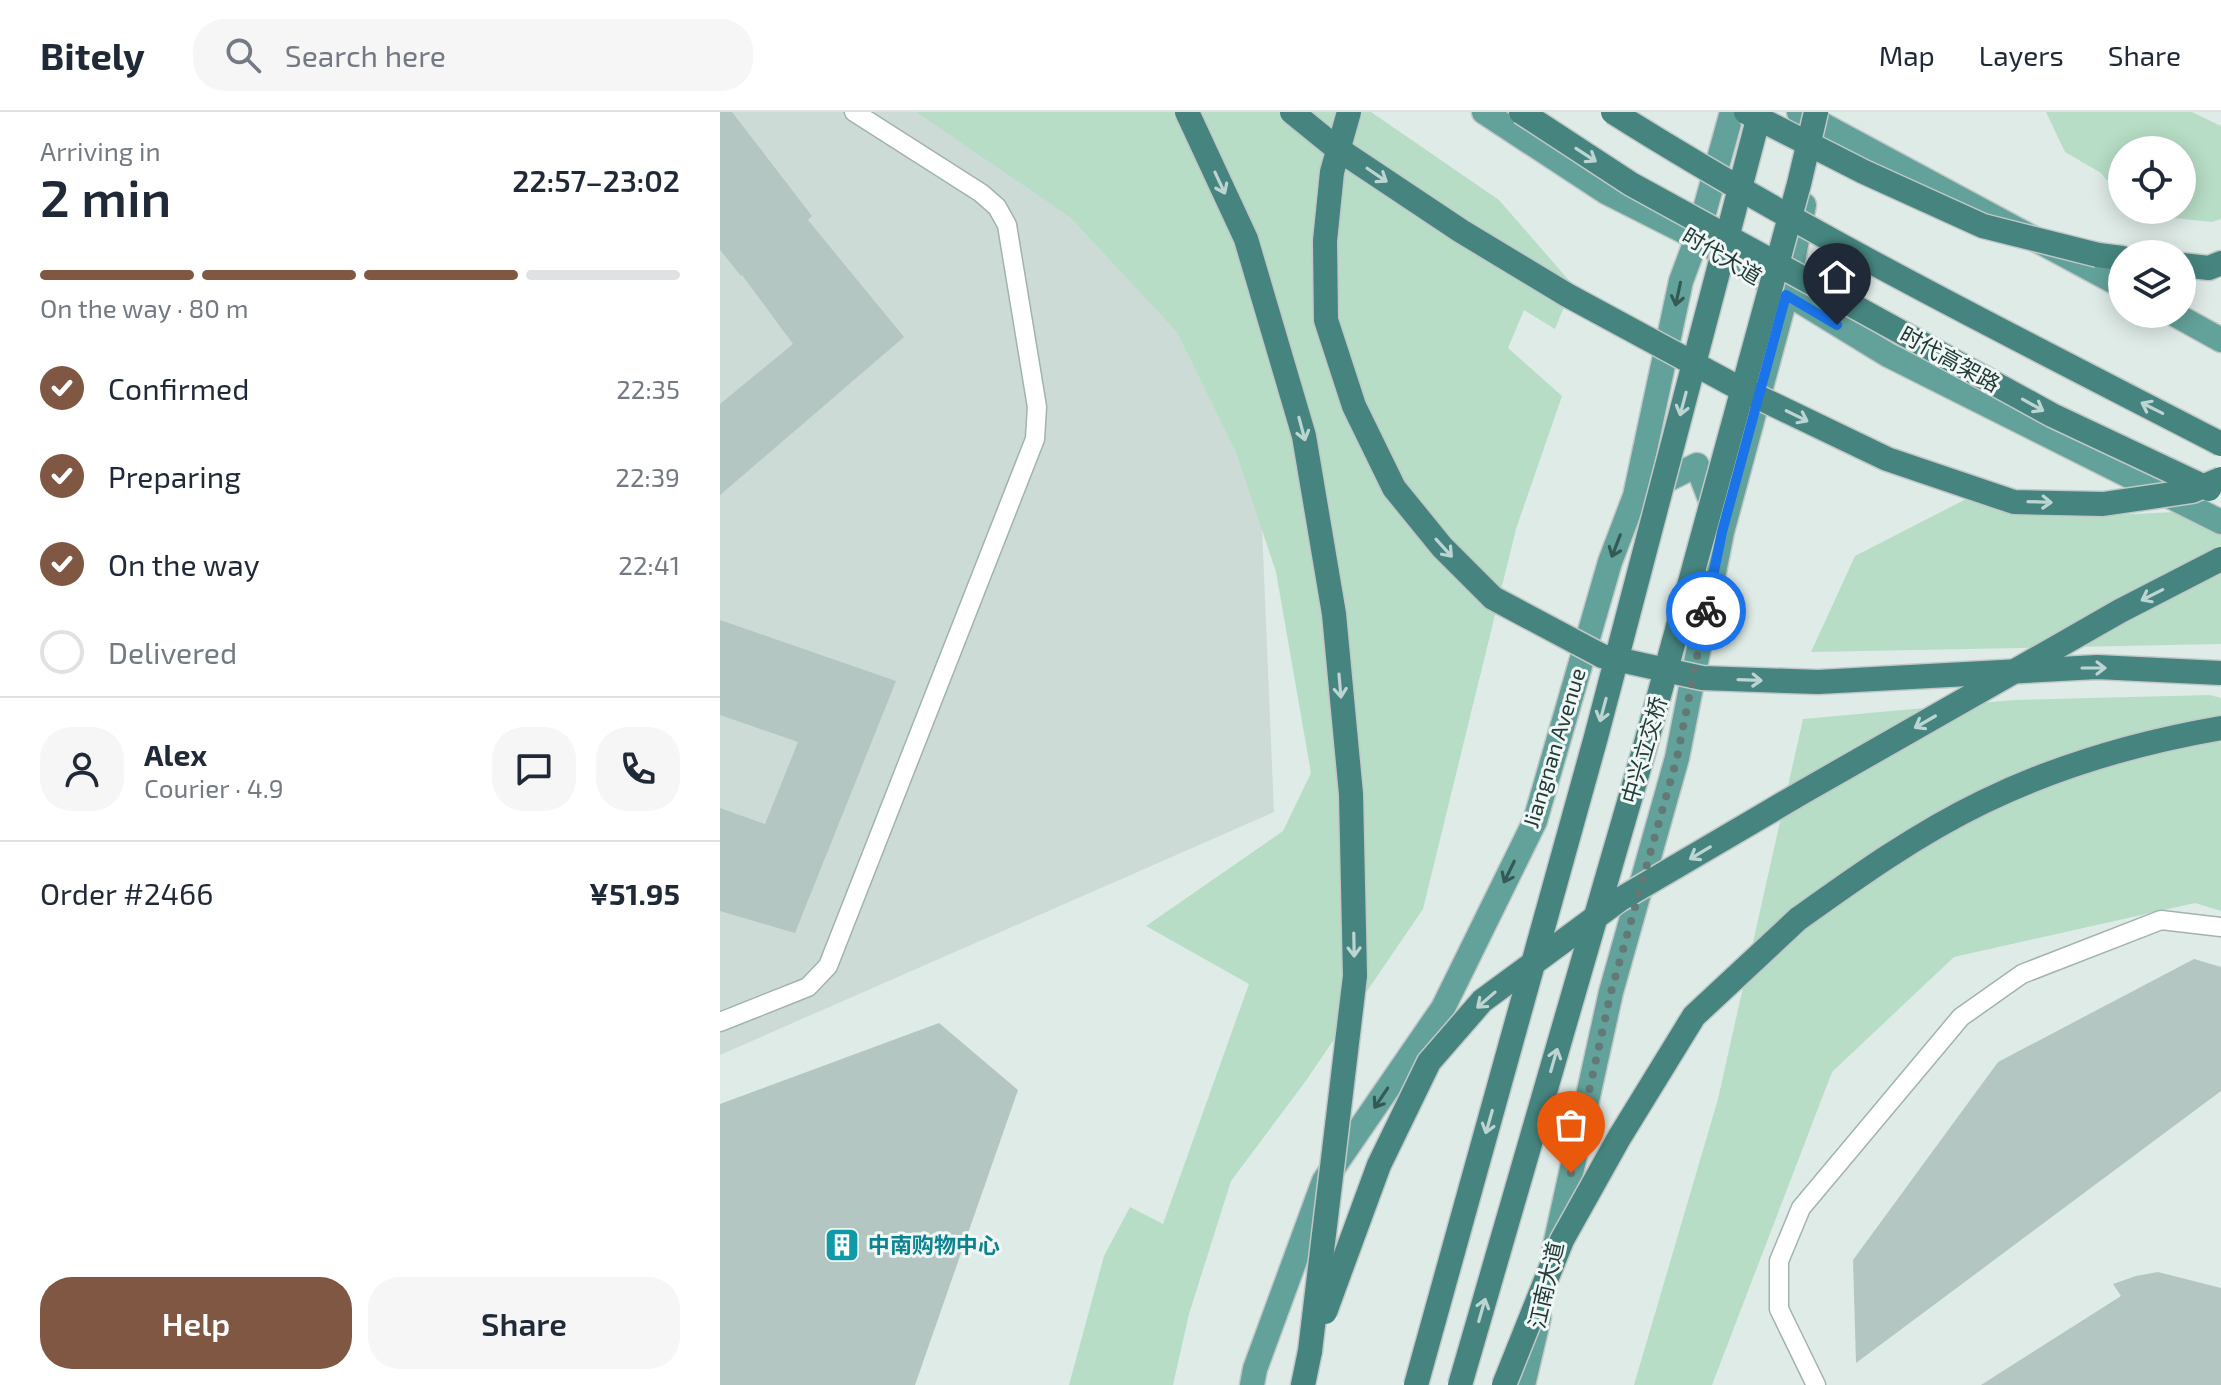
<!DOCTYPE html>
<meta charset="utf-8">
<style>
:root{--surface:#fff;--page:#f6f6f7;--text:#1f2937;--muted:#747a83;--line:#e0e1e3;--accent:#805743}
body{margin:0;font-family:"Exo 2","Noto Sans SC",sans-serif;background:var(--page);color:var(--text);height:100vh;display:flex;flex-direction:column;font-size:30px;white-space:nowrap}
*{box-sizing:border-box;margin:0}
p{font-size:26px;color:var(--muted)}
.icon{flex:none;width:44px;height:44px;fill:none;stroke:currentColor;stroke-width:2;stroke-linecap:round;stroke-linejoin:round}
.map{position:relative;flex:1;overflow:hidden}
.sheet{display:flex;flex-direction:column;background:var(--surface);width:720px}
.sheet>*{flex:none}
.controls{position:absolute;left:1388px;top:24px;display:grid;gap:16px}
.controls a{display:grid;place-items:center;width:88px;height:88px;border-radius:50%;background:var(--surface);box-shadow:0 4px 20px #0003;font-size:40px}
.pin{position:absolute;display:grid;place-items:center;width:68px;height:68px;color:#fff;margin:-82px -34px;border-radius:50% 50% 50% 0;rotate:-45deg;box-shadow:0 0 8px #0007}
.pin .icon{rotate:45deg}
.courier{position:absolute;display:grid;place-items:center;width:80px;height:80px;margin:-40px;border:6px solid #1a73e8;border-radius:50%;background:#fff;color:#222;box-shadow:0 2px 10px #0007}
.headline em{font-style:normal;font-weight:600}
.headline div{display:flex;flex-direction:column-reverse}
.headline{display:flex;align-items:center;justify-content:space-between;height:136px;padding:0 40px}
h1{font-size:52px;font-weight:600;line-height:60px}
.bar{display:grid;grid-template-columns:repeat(4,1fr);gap:12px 8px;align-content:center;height:96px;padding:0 40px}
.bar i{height:10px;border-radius:6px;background:var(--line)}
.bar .active{background:var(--accent)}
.bar p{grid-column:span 4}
.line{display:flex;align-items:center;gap:20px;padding:0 40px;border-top:2px solid var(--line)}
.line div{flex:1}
.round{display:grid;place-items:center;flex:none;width:84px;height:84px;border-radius:32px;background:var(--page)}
ol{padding:0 40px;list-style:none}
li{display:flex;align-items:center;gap:24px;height:88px}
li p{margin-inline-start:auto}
li .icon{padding:8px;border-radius:50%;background:var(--accent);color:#fff;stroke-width:4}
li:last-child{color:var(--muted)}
li i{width:44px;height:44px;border:4px solid var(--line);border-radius:50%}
.button{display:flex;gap:16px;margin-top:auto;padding:16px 40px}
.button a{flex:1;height:92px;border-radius:32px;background:var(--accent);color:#fff;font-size:32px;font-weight:600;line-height:92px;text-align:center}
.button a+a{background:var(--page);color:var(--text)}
header{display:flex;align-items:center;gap:48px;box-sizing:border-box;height:112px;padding:0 40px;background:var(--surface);border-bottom:2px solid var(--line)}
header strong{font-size:38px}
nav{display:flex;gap:44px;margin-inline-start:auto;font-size:28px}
.search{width:560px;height:72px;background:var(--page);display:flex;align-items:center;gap:20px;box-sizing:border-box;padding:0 28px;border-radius:32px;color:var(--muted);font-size:30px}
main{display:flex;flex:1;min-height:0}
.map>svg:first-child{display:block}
</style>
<header>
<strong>Bitely</strong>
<div class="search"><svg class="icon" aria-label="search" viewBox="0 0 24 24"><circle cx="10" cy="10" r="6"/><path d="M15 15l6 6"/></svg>Search here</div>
<nav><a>Map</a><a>Layers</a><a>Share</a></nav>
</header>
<main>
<section class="sheet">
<div class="headline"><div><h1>2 min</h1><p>Arriving in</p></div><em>22:57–23:02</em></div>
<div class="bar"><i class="active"></i><i class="active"></i><i class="active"></i><i></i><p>On the way · 80 m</p></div>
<ol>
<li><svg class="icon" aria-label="check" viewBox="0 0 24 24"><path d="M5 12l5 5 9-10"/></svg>Confirmed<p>22:35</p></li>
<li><svg class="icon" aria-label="check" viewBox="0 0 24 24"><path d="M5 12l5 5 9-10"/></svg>Preparing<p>22:39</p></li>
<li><svg class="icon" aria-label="check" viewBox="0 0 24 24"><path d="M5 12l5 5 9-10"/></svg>On the way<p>22:41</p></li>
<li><i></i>Delivered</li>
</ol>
<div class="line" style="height:144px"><a class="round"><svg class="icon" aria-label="person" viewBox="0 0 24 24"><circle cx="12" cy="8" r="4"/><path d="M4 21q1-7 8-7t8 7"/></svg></a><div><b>Alex</b><p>Courier · 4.9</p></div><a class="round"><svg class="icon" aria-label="chat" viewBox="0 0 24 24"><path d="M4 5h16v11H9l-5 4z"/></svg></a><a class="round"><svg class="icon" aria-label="phone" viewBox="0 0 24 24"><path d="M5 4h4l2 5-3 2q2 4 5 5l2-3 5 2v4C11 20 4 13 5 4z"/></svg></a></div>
<div class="line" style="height:104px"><div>Order #2466</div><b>¥51.95</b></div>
<div class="button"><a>Help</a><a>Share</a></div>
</section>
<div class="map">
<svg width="1501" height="1273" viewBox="0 0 1501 1273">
<rect width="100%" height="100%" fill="#dfebe7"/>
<!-- built -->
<path fill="#cddbd6" d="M0,0H395L539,345L554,700L0,943Z"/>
<!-- green -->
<g fill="#b7ddc6">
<path d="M196,0H651L779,88L853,173L835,217L804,198L788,236L842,284L796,417L703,797L585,970L511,1069L469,1202L453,1273H349L384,1144L410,1095L443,1112L529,872L426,814L563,719L591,661L556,460L516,340L457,220L350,105Z"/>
<path d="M1326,0H1472L1501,14V107L1492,110L1416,102L1412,98H1462V38H1402V86L1381,61L1345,40Z"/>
<path d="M1246,387L1348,405L1456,400L1501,423V532L1091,540L1135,444Z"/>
<path d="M1490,583L1501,586V799L1475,791L1234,845L1112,960L992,1273H914L998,987L1083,607L1294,588Z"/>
</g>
<!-- building -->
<g fill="#b4c6c1">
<path d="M0,0H12L92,104L88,108L184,225L0,383V292L73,232L22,163L21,164L0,138Z"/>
<path d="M0,508L176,569L75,821L0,799V696L45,712L78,630L0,603Z"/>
<path d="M1474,847L1501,855V979L1136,1251L1133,1148L1278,950Z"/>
<path d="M219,911L298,978L195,1273H0V992Z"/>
<path d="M1438,1160L1501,1176V1273H1261L1401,1184L1393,1172L1416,1164Z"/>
</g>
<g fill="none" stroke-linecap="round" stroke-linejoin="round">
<!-- service casing -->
<g stroke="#a2b3af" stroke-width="21">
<g id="service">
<path d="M0,910L88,875L108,854L315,327L317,295L287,113L277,95L261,81L134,0"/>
<path d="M1096,1273L1059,1197V1149L1081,1096L1241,905L1302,862L1441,808L1501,815"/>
</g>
</g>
<!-- primary casing -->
<g stroke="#c1c8c7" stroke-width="27">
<g id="primary">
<path d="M764,0L886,80L977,126L1168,243L1501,410"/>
<path d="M1079,0L1402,174"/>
<path d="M1454,202L1501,228"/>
<path d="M929,377L977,353L996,403"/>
<path d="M834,1138L891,880L957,646L1002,420L1066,183L1084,93"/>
<path d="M532,1273L535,1257L604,1069L723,896L815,709L890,450L915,384L961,169L977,126L1012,0"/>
<path d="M803,1273L819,1205"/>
</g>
</g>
<!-- trunk casing -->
<g stroke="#c1c8c7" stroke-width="27">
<g id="trunk">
<path d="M1378,143L1402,146"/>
<path d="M1462,153L1489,156L1501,151"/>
<path d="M1078,807C1138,764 1197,722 1263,690C1337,654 1420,630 1501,616"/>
<path d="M583,1273L590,1239"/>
</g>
</g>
<!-- service -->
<use href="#service" stroke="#fff" stroke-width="18"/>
<!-- primary -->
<use href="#primary" stroke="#62a29a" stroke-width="24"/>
<!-- trunk -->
<use href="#trunk" stroke="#46857f" stroke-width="24"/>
<!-- trunk-bridge casing -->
<g stroke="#c1c8c7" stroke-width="27" stroke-linecap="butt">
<g id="trunk-bridge">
<path d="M467,0L526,127L584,324L614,502L631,682L635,864L590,1239"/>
<path d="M572,0L615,35L741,119L847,183L1017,275L1167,347L1294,390L1383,392L1472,379L1501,367"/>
<path d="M629,0L612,60L605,129L606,208L634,294L674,376L722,435L773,486L882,544L982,566L1098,570L1377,555L1501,561"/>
<path d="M801,0L911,72L1332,303L1489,377"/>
<path d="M893,0C1088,123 1296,226 1501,332"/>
<path d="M1026,0L1144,60L1263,114L1378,143"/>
<path d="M605,1200L659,1053L709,950L762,889L899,788L1083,680L1400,499L1501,447"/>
<path d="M696,1273L876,625L1040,0"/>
<path d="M740,1273L923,642L1079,72L1096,0"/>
<path d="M784,1273L842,1128L899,1026L974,904L1078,807"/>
</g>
</g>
<!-- trunk-bridge -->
<use href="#trunk-bridge" stroke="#46857f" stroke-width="24"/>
</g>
<!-- one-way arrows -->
<defs><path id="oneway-shaft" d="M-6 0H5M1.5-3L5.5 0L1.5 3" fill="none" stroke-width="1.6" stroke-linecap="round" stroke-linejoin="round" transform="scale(2)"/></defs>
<g stroke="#bdd5d2">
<use href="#oneway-shaft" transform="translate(866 43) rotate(33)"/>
<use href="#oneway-shaft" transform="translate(657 63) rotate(34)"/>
<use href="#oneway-shaft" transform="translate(500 71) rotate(65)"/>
<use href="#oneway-shaft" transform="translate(963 292) rotate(105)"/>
<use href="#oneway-shaft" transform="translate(1313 293) rotate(29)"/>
<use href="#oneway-shaft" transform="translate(1432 296) rotate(-153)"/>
<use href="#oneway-shaft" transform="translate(1077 304) rotate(26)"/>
<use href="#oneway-shaft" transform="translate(582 317) rotate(75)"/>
<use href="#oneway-shaft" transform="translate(1320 390) rotate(2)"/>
<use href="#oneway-shaft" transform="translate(724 436) rotate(48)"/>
<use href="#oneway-shaft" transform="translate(1432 483) rotate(153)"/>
<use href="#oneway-shaft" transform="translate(1374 556)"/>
<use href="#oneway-shaft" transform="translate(1030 568) rotate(2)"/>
<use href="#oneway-shaft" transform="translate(620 574) rotate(85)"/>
<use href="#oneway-shaft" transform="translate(883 598) rotate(105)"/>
<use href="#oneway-shaft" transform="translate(1205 610) rotate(150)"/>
<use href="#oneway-shaft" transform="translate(980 741) rotate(149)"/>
<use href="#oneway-shaft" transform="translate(634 833) rotate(89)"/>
<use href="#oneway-shaft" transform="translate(766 888) rotate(139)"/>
<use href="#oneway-shaft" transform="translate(834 948) rotate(-74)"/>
<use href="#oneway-shaft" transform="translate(769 1010) rotate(106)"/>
<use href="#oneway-shaft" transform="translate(762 1198) rotate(-74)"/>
</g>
<g stroke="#345a55">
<use href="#oneway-shaft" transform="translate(958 182) rotate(102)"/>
<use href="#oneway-shaft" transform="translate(896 434) rotate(111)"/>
<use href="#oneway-shaft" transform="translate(789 760) rotate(116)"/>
<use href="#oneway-shaft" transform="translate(661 986) rotate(124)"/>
</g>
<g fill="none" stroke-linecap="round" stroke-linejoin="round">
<!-- done -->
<path stroke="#637975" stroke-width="8" stroke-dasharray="0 14.4" d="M851,1061L891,880L957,646L986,499"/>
<!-- route -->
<path stroke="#1a73e8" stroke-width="10" d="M986,499L1002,420L1066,183L1117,213"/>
</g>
<!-- icons -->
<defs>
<g id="building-square" transform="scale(1.8)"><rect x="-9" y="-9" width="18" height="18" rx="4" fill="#0f9aa8" stroke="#f0f7f5"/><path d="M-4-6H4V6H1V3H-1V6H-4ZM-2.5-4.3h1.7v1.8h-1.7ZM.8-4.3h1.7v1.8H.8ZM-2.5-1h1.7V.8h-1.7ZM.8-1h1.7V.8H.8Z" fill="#fff"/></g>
</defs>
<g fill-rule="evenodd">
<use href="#building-square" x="122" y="1133"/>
</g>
<g text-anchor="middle" stroke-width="6" stroke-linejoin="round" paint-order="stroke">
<!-- street labels -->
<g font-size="22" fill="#203b38" stroke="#f0f7f5">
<text transform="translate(1002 144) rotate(31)" y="8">时代大道</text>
<text transform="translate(1230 247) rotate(29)" y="8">时代高架路</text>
<text transform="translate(834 636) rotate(-73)" y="8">Jiangnan Avenue</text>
<text transform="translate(924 638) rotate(-74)" y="8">中兴立交桥</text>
<text transform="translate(826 1173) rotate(-77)" y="8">江南大道</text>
</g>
<!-- culture labels -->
<g font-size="22" font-weight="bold" fill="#0d838f" stroke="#f0f7f5" text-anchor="start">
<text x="148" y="1141">中南购物中心</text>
</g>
</g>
</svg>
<div class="controls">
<a><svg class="icon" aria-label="locate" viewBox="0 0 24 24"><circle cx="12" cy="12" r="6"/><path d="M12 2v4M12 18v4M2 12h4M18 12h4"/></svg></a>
<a><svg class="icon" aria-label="layers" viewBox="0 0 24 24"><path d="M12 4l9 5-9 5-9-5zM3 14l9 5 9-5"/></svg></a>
</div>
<div class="pin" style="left:851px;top:1061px;background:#ea580c"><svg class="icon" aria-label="bag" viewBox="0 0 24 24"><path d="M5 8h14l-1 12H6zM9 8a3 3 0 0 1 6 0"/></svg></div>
<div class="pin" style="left:1117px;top:213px;background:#1f2937"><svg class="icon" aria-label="home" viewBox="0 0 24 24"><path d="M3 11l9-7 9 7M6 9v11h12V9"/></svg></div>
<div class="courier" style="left:986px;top:499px"><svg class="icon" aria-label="bike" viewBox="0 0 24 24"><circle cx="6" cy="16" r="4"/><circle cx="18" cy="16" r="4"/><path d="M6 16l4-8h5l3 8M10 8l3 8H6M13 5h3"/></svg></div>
</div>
</main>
